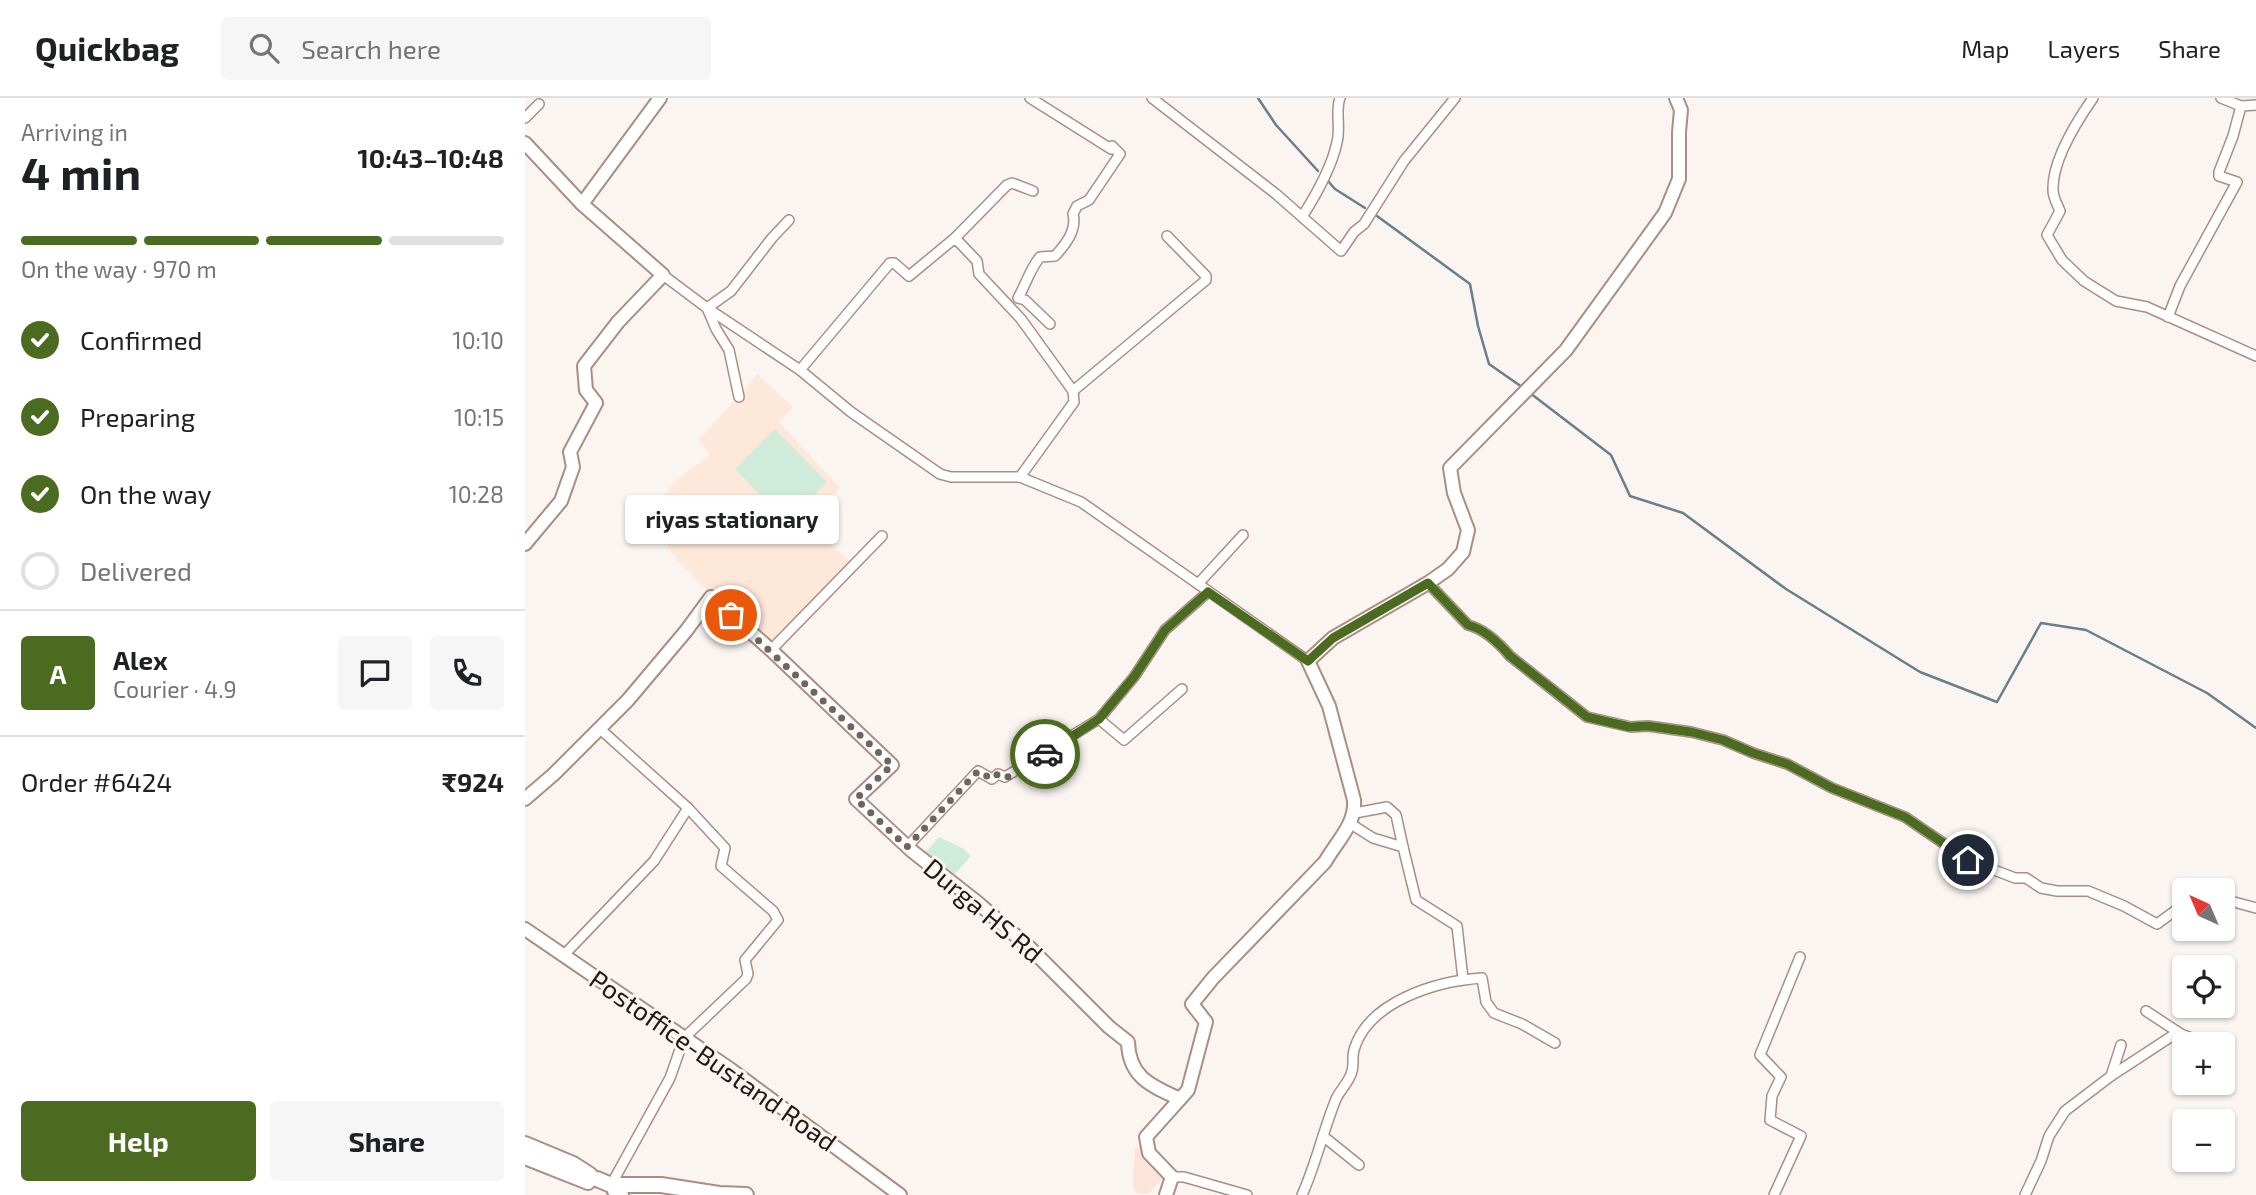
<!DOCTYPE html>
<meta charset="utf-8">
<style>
:root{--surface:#fff;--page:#f6f6f6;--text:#202124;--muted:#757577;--line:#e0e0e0;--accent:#4b6b21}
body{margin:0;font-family:"Exo 2",sans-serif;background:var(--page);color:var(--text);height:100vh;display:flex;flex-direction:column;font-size:26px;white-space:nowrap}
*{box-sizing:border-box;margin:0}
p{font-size:23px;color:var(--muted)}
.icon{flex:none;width:38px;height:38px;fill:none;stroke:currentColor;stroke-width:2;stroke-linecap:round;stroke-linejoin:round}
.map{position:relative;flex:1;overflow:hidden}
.side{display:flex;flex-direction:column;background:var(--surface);width:525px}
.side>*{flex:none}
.needle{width:46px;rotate:316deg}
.controls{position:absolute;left:1647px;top:780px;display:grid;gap:14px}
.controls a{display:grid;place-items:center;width:63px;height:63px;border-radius:7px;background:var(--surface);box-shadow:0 2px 5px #0004;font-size:35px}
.pin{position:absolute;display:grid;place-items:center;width:60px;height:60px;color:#fff;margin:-30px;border:4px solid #fff;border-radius:50%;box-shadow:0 2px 7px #0007}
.courier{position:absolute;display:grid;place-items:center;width:70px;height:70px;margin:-35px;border:5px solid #4b6b21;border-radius:50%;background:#fff;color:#222;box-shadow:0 2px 9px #0007}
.bubble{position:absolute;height:49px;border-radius:7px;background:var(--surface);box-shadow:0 2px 5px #0004;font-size:23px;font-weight:700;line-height:49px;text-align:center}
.headline em{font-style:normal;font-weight:700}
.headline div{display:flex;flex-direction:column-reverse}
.headline{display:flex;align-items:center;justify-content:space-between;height:119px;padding:0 21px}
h1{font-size:46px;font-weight:700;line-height:52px}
.bar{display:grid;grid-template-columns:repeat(4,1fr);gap:10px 7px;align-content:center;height:84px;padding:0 21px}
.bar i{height:9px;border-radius:5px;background:var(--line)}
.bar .active{background:var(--accent)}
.bar p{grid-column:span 4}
.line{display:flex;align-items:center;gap:18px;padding:0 21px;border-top:2px solid var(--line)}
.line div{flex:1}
.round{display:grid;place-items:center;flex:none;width:74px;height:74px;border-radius:7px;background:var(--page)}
ol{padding:0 21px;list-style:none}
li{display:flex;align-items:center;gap:21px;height:77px}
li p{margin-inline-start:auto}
li .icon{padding:7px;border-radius:50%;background:var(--accent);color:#fff;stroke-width:4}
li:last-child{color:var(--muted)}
li i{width:38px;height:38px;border:4px solid var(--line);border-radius:50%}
.action{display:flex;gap:14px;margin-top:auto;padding:14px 21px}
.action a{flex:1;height:80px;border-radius:7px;background:var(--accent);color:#fff;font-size:28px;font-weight:700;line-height:80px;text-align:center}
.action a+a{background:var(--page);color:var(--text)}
header{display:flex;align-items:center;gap:42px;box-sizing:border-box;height:98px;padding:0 35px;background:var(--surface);border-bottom:2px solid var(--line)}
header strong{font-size:33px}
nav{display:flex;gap:38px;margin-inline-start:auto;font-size:24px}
.search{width:490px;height:63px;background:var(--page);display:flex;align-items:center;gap:18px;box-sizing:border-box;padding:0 24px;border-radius:7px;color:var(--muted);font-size:26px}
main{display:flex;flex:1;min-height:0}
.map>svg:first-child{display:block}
</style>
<header>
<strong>Quickbag</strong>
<div class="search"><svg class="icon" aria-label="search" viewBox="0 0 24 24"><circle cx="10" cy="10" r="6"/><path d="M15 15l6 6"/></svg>Search here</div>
<nav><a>Map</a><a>Layers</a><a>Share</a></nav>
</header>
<main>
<section class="side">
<div class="headline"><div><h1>4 min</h1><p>Arriving in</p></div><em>10:43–10:48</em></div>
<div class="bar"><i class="active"></i><i class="active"></i><i class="active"></i><i></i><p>On the way · 970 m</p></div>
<ol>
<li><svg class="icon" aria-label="check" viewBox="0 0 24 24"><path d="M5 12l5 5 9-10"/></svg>Confirmed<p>10:10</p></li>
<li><svg class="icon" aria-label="check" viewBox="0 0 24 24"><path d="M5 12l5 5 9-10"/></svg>Preparing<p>10:15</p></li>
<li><svg class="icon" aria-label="check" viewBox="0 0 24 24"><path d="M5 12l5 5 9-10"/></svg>On the way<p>10:28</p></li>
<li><i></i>Delivered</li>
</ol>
<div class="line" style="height:126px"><b class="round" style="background:var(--accent);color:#fff">A</b><div><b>Alex</b><p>Courier · 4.9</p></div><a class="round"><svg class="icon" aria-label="chat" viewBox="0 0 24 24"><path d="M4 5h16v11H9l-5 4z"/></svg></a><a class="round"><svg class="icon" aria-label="phone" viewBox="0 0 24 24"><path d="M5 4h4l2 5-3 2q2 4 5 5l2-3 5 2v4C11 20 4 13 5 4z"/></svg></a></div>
<div class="line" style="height:91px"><div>Order #6424</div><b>₹924</b></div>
<div class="action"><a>Help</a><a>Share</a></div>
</section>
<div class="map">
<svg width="1731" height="1097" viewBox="0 0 1731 1097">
<rect width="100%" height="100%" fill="#fbf5f2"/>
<!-- built -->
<path fill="#fce4da" d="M617,1048L639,1079L623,1096L611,1095L608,1086L610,1050Z"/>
<!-- education -->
<path fill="#fde8da" d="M232,276L268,309L254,324L315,390L284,427L332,469L246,556L148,457L123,414L153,381L185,357L173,342L220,292Z"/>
<!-- green -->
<g fill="#cfecda">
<path d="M250,331L302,384L261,424L210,371Z"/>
<path d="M414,739L439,751L446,758L430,776L410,763L401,754Z"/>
</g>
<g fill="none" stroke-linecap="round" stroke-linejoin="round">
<!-- stream -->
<g stroke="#697f89" stroke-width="2.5">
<path d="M733,0L751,27L793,73"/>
<path d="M803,83L810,91L840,110"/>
<path d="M852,118L945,186L953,228L964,266L997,289"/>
<path d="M1005,295L1086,357L1105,398L1158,415L1261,491L1395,574L1472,604L1516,525L1561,532L1682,595L1731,630"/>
</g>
<!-- street casing -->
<g stroke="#ab8e82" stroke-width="12">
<g id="street">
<path d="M505,0L586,51L587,48L595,56L564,102L552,108L548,116C552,132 541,146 530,158L515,159C505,171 501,186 493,200L500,202L525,226"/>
<path d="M627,0L751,96L816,153L829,134L839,126L879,63L930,0"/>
<path d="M1568,0C1552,23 1527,63 1528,92C1528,99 1532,106 1535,113L1522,137L1537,162L1559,183L1591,203L1622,209L1731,258"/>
<path d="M1696,0L1716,8L1731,7"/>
<path d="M0,20L14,6"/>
<path d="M777,119C791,97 807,69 812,44C816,29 810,13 815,0"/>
<path d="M430,140L482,87L487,85L508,93"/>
<path d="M138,177L182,210L275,272L326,314L415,376L426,379H495L556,404L783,563"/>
<path d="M1643,219L1655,188L1712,84L1694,78V74L1708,38L1716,8"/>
<path d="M275,272L365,165H369L384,178L430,140L452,163L454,176L496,221L548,293L549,304L495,379"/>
<path d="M548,293L681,182V178L642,138"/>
<path d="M214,299L204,252L191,231L182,210L206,193L247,140L264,122"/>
<path d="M903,485L943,527C959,531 974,545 985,558L1062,619L1106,629L1123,628L1166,634L1198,642L1228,655L1262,666L1307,690L1380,719L1443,762L1490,780H1501L1516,790L1532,793H1563L1599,808L1632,826L1651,812L1659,799"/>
<path d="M673,486L718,437"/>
<path d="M246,552L357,438"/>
<path d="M574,621L599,642L657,591"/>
<path d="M74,630L163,710L200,750L196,768L248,813L253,822L220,862L223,876L221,881L159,940L145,980L86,1087"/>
<path d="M830,715L862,709L871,717L878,749"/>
<path d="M826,726L848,740L878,749L891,802L932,828L938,881"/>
<path d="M382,749L453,673L467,681L473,676L480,679L574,621L609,579L640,532L683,494"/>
<path d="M1698,801L1731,810"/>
<path d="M38,858L129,763L163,710"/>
<path d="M1621,913L1656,936"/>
<path d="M1698,955L1702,959"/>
<path d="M1586,978L1596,947"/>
<path d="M798,1038L834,1067"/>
<path d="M647,1079H659L722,1097"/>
<path d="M777,1097C791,1066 798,1033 811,1001C815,992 825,983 827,973C829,966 827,959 829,952C843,903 912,883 957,880L961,904L969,915L997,926L1030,945"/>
<path d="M1249,1097L1276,1038L1245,1022L1247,998L1256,979L1235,957L1275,859"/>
<path d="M1500,1097L1516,1063L1524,1038L1540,1013L1586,978L1647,938L1656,936L1685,947"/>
</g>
</g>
<!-- secondary casing -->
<g stroke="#ab8e82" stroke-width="16">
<g id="secondary">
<path d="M0,45L57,106L138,177L93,224L59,268L61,292L71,305L45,354L48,369L36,403L0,446"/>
<path d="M57,106L135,0"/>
<path d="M0,701L29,676L103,602L161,533L186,499L246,552L367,667L331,701L387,753L453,805L505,850L584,929L603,944C604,980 627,988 655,1001"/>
<path d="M0,831L205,971L375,1097"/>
<path d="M90,1087L89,1093L97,1097"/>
<path d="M641,1097L647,1079L624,1055L621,1039L663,992L681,924L667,906L688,880L800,764C812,743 831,726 829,702L804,608L783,563L808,540L903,485L923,471L938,454L943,432L929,395L925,370L1041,252L1140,115L1154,81V34L1156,12L1151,0"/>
</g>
</g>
<!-- primary casing -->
<g stroke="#ab8e82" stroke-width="18">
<g id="primary">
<path d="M0,1046L48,1066L65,1077"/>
<path d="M0,1059L63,1084"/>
<path d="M72,1081L86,1087H136L194,1096L221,1097"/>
</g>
</g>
<!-- street -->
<use href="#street" stroke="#fff" stroke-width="9"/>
<!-- secondary -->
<use href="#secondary" stroke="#fff" stroke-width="12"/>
<!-- primary -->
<use href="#primary" stroke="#fff" stroke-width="14"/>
</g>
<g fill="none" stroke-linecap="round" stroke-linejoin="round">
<!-- done -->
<path stroke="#6e6561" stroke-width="7" stroke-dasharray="0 12.6" d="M206,517L367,667L331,701L382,749L453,673L467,681L473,676L481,680L520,656"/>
<!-- route -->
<path stroke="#4b6b21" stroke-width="9" d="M520,656L574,621L609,579L640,532L683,494L783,563L808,540L903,485L943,527C959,531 974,545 985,558L1062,619L1105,629L1123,628L1166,634L1198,642L1228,655L1262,666L1307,690L1380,719L1443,762"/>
</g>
<g text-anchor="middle" stroke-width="6" stroke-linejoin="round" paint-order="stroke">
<!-- street labels -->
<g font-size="26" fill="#221813" stroke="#fbf5f2">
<text transform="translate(458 813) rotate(40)" y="9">Durga HS Rd</text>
<text transform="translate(188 963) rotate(35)" y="9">Postoffice-Bustand Road</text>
</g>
</g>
</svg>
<div class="controls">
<a><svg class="needle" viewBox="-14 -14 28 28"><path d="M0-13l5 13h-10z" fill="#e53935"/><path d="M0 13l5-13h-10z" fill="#757577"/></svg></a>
<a><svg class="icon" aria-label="locate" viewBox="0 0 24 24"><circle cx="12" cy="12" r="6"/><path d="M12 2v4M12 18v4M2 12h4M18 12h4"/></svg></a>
<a>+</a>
<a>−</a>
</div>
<div class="pin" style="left:206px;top:517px;background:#ea580c"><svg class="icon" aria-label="bag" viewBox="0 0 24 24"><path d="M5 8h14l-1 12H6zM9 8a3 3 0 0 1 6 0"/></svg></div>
<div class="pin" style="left:1443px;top:762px;background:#1f2937"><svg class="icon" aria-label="home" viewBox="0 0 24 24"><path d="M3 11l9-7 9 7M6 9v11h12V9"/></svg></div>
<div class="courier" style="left:520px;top:656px"><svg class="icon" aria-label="car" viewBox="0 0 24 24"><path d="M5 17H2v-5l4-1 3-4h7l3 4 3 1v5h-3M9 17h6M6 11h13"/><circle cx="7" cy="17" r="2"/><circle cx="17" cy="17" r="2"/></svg></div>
<div class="bubble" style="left:100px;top:397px;width:214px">riyas stationary</div>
</div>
</main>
